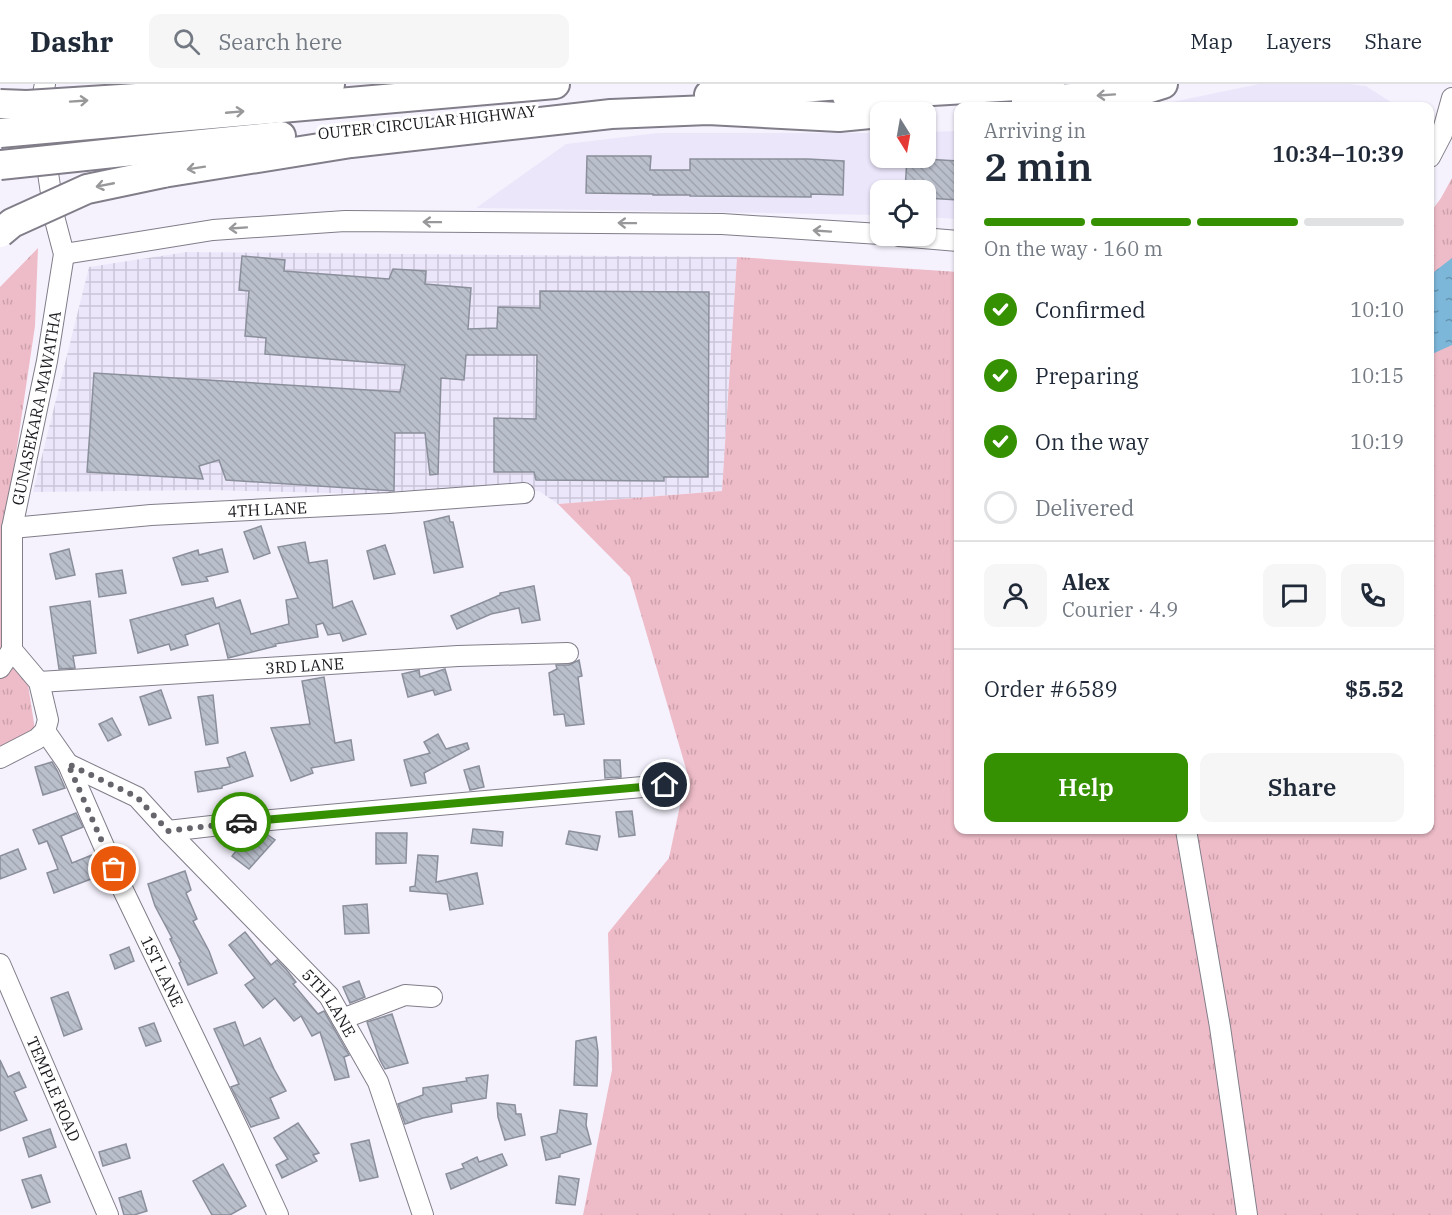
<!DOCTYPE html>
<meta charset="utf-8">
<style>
:root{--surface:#fff;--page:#f6f6f7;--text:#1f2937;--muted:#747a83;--line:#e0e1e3;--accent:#369102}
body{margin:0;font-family:"IBM Plex Serif",serif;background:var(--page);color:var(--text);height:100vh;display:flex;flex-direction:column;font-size:22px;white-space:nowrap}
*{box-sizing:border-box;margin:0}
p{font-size:20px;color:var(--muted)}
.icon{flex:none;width:33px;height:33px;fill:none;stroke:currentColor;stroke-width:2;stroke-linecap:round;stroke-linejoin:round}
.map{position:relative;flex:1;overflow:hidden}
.side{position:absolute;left:954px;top:18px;width:480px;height:732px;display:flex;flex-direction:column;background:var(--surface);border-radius:12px;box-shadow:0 2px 4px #0004}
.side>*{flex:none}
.needle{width:39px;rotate:169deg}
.controls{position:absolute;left:870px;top:18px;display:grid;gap:12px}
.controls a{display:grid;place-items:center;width:66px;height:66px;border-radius:12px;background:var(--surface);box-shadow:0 2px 4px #0004;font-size:30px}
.pin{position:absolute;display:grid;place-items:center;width:51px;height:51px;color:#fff;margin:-26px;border:3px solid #fff;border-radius:50%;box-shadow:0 2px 6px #0007}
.courier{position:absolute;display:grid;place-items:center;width:60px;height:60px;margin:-30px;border:4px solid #369102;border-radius:50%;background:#fff;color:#222;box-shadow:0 2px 8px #0007}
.overview em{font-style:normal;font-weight:600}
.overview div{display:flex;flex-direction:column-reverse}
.overview{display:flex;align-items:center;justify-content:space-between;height:102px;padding:0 30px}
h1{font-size:39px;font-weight:600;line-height:45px}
.bar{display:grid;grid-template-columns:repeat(4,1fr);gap:9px 6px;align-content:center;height:72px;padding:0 30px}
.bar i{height:8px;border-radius:4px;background:var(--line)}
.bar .active{background:var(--accent)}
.bar p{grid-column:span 4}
.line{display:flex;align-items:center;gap:15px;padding:0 30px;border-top:2px solid var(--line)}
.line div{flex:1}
.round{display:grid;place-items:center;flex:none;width:63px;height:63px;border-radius:12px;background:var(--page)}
ol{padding:0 30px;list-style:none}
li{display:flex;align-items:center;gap:18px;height:66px}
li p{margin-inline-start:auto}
li .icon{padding:6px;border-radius:50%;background:var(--accent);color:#fff;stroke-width:4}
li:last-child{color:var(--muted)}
li i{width:33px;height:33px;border:3px solid var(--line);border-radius:50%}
.action{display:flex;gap:12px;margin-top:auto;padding:12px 30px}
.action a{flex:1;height:69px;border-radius:12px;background:var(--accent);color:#fff;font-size:24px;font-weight:600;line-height:69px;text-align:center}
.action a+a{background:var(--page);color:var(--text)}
header{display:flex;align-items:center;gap:36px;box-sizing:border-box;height:84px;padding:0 30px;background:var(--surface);border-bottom:2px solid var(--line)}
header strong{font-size:28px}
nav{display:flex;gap:33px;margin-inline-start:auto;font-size:21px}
.search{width:420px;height:54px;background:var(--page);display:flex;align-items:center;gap:15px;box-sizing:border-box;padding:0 21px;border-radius:12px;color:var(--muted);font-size:22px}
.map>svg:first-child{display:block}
</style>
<header>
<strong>Dashr</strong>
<div class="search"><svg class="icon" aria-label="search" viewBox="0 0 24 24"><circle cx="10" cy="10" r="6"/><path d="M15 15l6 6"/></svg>Search here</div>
<nav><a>Map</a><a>Layers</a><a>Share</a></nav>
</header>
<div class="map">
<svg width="1452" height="1131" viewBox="0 0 1452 1131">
<defs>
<pattern id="industrial-grid" width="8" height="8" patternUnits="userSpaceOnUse" patternTransform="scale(1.5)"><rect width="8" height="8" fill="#ece6fb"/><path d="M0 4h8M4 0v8" fill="none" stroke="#cac5d7"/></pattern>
<pattern id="grass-tufts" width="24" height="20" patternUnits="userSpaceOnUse" patternTransform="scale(1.5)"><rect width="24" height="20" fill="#eebcc8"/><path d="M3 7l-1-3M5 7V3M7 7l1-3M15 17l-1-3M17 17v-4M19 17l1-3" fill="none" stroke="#cca1ab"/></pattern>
<pattern id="water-ripples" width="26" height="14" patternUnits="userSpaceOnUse" patternTransform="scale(1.5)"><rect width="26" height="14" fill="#7cb6d8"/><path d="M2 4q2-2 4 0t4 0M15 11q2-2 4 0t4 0" fill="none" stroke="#6593af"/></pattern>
<pattern id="building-back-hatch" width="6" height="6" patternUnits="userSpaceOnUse" patternTransform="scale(1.5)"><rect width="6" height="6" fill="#babfcc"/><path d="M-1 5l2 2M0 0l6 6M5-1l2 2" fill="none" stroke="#9fa4af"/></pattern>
</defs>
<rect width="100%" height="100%" fill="#f5f2fd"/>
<!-- built -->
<g fill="#ece6fb">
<path d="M1259,0H1350L1366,2L1397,22H1153Z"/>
<path d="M958,47V135L926,133V106H880V131L476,124L566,60L658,49H880V74H926V48Z"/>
</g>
<!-- industrial -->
<path fill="url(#industrial-grid)" d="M187,168L737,173L722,407L558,420L539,407L365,410L212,406L33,408L89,183Z"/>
<!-- grass -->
<g fill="url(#grass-tufts)">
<path d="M1452,94V1131H583L612,986L608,849L669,774L687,688L630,493L558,420L722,407L737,173L958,188V746H1430V129L1441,114Z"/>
<path d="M38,164L35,242L2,464L3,561L28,600L35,646L0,662V203Z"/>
</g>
<!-- water -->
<path fill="url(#water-ripples)" d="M1452,174V261L1430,271V191Z"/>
<!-- building -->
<g fill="url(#building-back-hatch)" stroke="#8a8f9b" stroke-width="1.5">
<path d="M587,72H651L650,86H690V75H808L844,77L843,111L811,110V113L690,112V111H653V110L586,109Z"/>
<path d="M907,74L958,77V116L926,114V106H905Z"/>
<path d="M242,172L285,176L284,187L389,195L393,185L426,187L425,200L471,204L468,245L497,244L498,223L540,224V207L709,208L708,393H664V397L536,396L534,388H494V334L536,335L537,271H466L464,296L441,294L438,390L430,391L425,349H395L394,407L226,396L219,376L199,382L203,395L87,388L94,289L400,308L405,281L265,270L266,254L245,252L249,207L239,206Z"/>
<path d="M449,432L450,438H453L463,483L434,489L424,438Z"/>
<path d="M261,442L270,469L254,475L244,448Z"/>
<path d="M305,458L309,479L327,476L333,524L352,517L366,550L343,557L340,549L328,551L323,539L316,541L318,553L275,560L276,562L228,574L219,539L185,551L188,561L171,566L169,560L138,569L130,536L213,514L216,524L240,516L251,550L289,540L286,516L298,514L278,463Z"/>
<path d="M385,461L395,490L374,495L367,467Z"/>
<path d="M69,465L75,491L56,495L50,470Z"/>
<path d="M222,465L228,488L206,493L208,497L182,501L173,474L198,466L199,471Z"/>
<path d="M122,486L126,509L99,513L96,490Z"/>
<path d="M534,502L540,536L522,539L519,524L491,530L457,545L451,532L500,511V509Z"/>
<path d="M90,517L96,569L73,572L75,584L59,585L50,523Z"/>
<path d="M579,576L582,592L578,593L584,640L566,642L564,630L554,631L549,589L557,585L556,581H569Z"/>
<path d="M445,585L451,606L435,611L433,606L408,613L402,590L419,586L420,593Z"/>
<path d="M324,593L335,659L351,656L354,676L311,684L313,689L291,697L271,644L310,640L302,597Z"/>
<path d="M161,606L171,634L149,641L140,613Z"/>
<path d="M213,611L218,659L206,661L198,613Z"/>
<path d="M112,634L121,651L108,657L99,640Z"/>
<path d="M438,650L446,665L467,659L469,665L424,689L426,699L411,702L404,676L430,669L424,658Z"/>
<path d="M245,668L253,692L222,702V704L198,708L195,688L230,683L227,674Z"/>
<path d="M604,676H620L621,693L605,694Z"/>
<path d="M52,678L57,686L65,704L43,711L35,683Z"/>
<path d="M479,682L484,703L470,706L464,686Z"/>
<path d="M632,727L635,751L619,753L616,728Z"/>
<path d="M76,729L83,743L61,752L72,779L92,771L99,792L54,809L47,789L58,785L47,757L39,760L33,746Z"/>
<path d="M473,745L503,748L502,762L471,759Z"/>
<path d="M569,747L600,752L597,766L566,760Z"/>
<path d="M265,749L275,756L249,785L232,772L245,756L242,754L245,750Z"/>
<path d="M376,749H407L406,779L376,780Z"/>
<path d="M18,765L26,785L0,795V772Z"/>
<path d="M418,771L438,772L436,798L477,789L483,820L450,826L447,810L410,807V803L415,802Z"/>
<path d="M185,787L191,806L186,809L197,835L193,837L209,867L217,889L188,901L179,879L181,878L170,855L172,854L155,822L148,800Z"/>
<path d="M367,820L369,849L345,850L343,822Z"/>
<path d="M245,848L271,881L277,876L286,885L296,898L293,900L318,930L324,927L349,971L344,973L349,993L335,996L320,948L312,952L301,932L294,937L275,914L263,924L245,901L255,894L229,861Z"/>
<path d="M129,863L134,877L115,885L110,871Z"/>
<path d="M359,897L365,913L350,919L343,903Z"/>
<path d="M68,908L82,945L64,952L51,914Z"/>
<path d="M392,930L408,979L385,985L380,976L367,938Z"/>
<path d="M235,938L244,962L260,954L274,985L286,1007L270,1014L279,1034L251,1043L231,1003L239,1000L214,945Z"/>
<path d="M154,939L161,957L146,962L139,944Z"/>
<path d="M596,953L598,968L597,1002L574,1001L576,957Z"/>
<path d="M0,976L8,993L19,988L26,1003L14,1008L27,1036L0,1047Z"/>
<path d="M488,991L486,1014L451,1020L452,1028L423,1034L405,1040L398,1020L423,1011V1004L467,997L466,994Z"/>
<path d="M497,1019L515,1021L516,1030H521L525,1051L505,1056L498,1033Z"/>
<path d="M560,1026L587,1030L586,1041L591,1060L560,1070V1073L546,1076L541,1053L557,1049Z"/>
<path d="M298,1039L319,1069L313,1071L317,1077L282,1094L276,1081L288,1075L274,1054Z"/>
<path d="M50,1045L56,1063L29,1073L23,1054Z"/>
<path d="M369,1056L378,1093L360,1097L351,1060Z"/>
<path d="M126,1060L130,1074L103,1082L99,1068Z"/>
<path d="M502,1070L507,1081L451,1105L446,1090L464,1084L462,1080L477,1073L479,1078Z"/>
<path d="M223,1080L246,1122L230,1131H212L193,1097Z"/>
<path d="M41,1091L50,1118L32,1124L22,1096Z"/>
<path d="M559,1092L579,1095L575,1121L556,1119Z"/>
<path d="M141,1107L147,1127L134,1131H124L119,1114Z"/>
</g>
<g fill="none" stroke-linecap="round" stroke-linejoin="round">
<!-- minor casing -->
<g stroke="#817d89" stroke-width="22">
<g id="minor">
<path d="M1430,73L1442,50L1452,14"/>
<path d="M899,152L958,157"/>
<path d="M64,170L213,146L345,137L722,140L880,150"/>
<path id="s1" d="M12,444L151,431L389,419L524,409"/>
<path id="s2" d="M0,584L12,566V444L47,277L64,170L55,136L48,89L41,58L43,9L45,0"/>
<path id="s3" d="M39,598L458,572L568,569"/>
<path id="s4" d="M45,647L68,680L123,806L242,1053L278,1131"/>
<path d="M0,674L37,655L45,647L48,636L39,598L12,566"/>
<path d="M68,680L137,713L168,747L238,739L665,701"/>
<path d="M1186,746L1220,943L1247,1131"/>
<path id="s5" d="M168,747L329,912L378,998L423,1131"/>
<path id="s6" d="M0,880L108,1131"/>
<path d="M342,935L405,911L432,913"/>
</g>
</g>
<!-- highway casing -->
<g stroke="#817d89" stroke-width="32">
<g id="highway">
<path d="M709,11L854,0"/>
<path d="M847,12L1050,0"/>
<path d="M152,13L330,0"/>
<path d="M1026,17L1131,10L1163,0"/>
<path d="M156,35L555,0"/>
<path d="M161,64L281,52"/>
<path d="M163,89L351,59L611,30L708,26L839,33L880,29"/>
</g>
</g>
<!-- minor -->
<use href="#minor" stroke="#fff" stroke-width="20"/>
<!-- highway -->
<use href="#highway" stroke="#fff" stroke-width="28"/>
<!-- highway-bridge casing -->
<g stroke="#817d89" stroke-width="32" stroke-linecap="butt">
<g id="highway-bridge">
<path d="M0,20L27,21L152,13"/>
<path d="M0,49L156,35"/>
<path d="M0,81L161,64"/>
<path d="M0,149L12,139L87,105L163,89"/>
</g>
</g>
<!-- highway-bridge -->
<use href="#highway-bridge" stroke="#fff" stroke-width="28"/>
</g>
<!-- one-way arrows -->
<defs><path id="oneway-shaft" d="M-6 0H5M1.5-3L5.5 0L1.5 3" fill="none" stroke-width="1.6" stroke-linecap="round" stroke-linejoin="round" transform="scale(1.5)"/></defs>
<g stroke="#98989a">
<use href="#oneway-shaft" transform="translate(1106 11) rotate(176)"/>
<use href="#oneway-shaft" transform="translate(79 17) rotate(-4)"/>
<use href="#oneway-shaft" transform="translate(235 28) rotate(-5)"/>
<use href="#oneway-shaft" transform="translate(196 84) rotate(171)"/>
<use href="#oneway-shaft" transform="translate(105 101) rotate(169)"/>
<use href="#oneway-shaft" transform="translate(432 138) rotate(-179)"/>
<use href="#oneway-shaft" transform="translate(627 139) rotate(-179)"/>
<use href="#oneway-shaft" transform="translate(238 144) rotate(176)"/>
<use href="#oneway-shaft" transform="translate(822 147) rotate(-176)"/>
</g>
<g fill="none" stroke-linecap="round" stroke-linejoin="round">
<!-- done -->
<path stroke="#67656c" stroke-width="6" stroke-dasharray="0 10.8" d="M114,785L68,680L137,713L168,747L241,738"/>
<!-- route -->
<path stroke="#369102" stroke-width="8" d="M241,738L665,701"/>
</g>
<g text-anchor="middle" stroke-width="6" stroke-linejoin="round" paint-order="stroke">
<!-- street labels -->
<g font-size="16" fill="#1b191e" stroke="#fff">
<text transform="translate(427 38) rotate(-6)" y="6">OUTER CIRCULAR HIGHWAY</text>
<text dy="6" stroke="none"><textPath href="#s2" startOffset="266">GUNASEKARA MAWATHA</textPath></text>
<text dy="6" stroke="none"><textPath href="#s1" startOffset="256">4TH LANE</textPath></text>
<text dy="6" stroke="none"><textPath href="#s3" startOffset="266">3RD LANE</textPath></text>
<text dy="6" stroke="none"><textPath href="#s4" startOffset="268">1ST LANE</textPath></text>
<text dy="6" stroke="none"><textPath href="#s5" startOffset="236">5TH LANE</textPath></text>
<text dy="6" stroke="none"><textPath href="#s6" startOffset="136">TEMPLE ROAD</textPath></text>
</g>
</g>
</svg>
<div class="controls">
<a><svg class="needle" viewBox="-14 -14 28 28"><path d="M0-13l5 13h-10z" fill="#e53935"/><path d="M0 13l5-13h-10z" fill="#747a83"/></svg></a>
<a><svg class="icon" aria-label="locate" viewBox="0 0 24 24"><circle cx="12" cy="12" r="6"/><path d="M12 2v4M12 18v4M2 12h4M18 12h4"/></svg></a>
</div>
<div class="pin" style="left:114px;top:785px;background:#ea580c"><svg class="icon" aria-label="bag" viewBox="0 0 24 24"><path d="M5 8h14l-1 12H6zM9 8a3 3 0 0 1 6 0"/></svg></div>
<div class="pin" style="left:665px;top:701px;background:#1f2937"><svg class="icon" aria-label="home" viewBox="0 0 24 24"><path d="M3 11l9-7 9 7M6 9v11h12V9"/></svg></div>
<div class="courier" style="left:241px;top:738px"><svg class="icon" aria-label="car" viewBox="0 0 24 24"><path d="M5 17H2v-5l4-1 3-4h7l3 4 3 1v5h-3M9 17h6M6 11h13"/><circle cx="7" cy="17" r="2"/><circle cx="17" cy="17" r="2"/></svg></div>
<section class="side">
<div class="overview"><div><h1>2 min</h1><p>Arriving in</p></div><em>10:34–10:39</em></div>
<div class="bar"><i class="active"></i><i class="active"></i><i class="active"></i><i></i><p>On the way · 160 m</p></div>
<ol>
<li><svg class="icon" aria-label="check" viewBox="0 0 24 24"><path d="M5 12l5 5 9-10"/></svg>Confirmed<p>10:10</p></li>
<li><svg class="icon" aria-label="check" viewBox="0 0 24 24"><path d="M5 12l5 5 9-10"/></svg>Preparing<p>10:15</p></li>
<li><svg class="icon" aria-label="check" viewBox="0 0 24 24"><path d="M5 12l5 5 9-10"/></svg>On the way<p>10:19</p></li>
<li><i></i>Delivered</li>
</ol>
<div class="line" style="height:108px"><a class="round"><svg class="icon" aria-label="person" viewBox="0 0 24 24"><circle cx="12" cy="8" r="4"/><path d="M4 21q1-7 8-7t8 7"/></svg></a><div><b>Alex</b><p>Courier · 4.9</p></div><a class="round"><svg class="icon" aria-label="chat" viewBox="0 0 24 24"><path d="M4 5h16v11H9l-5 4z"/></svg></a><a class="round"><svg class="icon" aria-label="phone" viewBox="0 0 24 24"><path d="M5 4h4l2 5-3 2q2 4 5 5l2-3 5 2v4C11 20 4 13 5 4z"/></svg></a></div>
<div class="line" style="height:78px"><div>Order #6589</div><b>$5.52</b></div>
<div class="action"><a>Help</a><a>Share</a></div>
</section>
</div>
